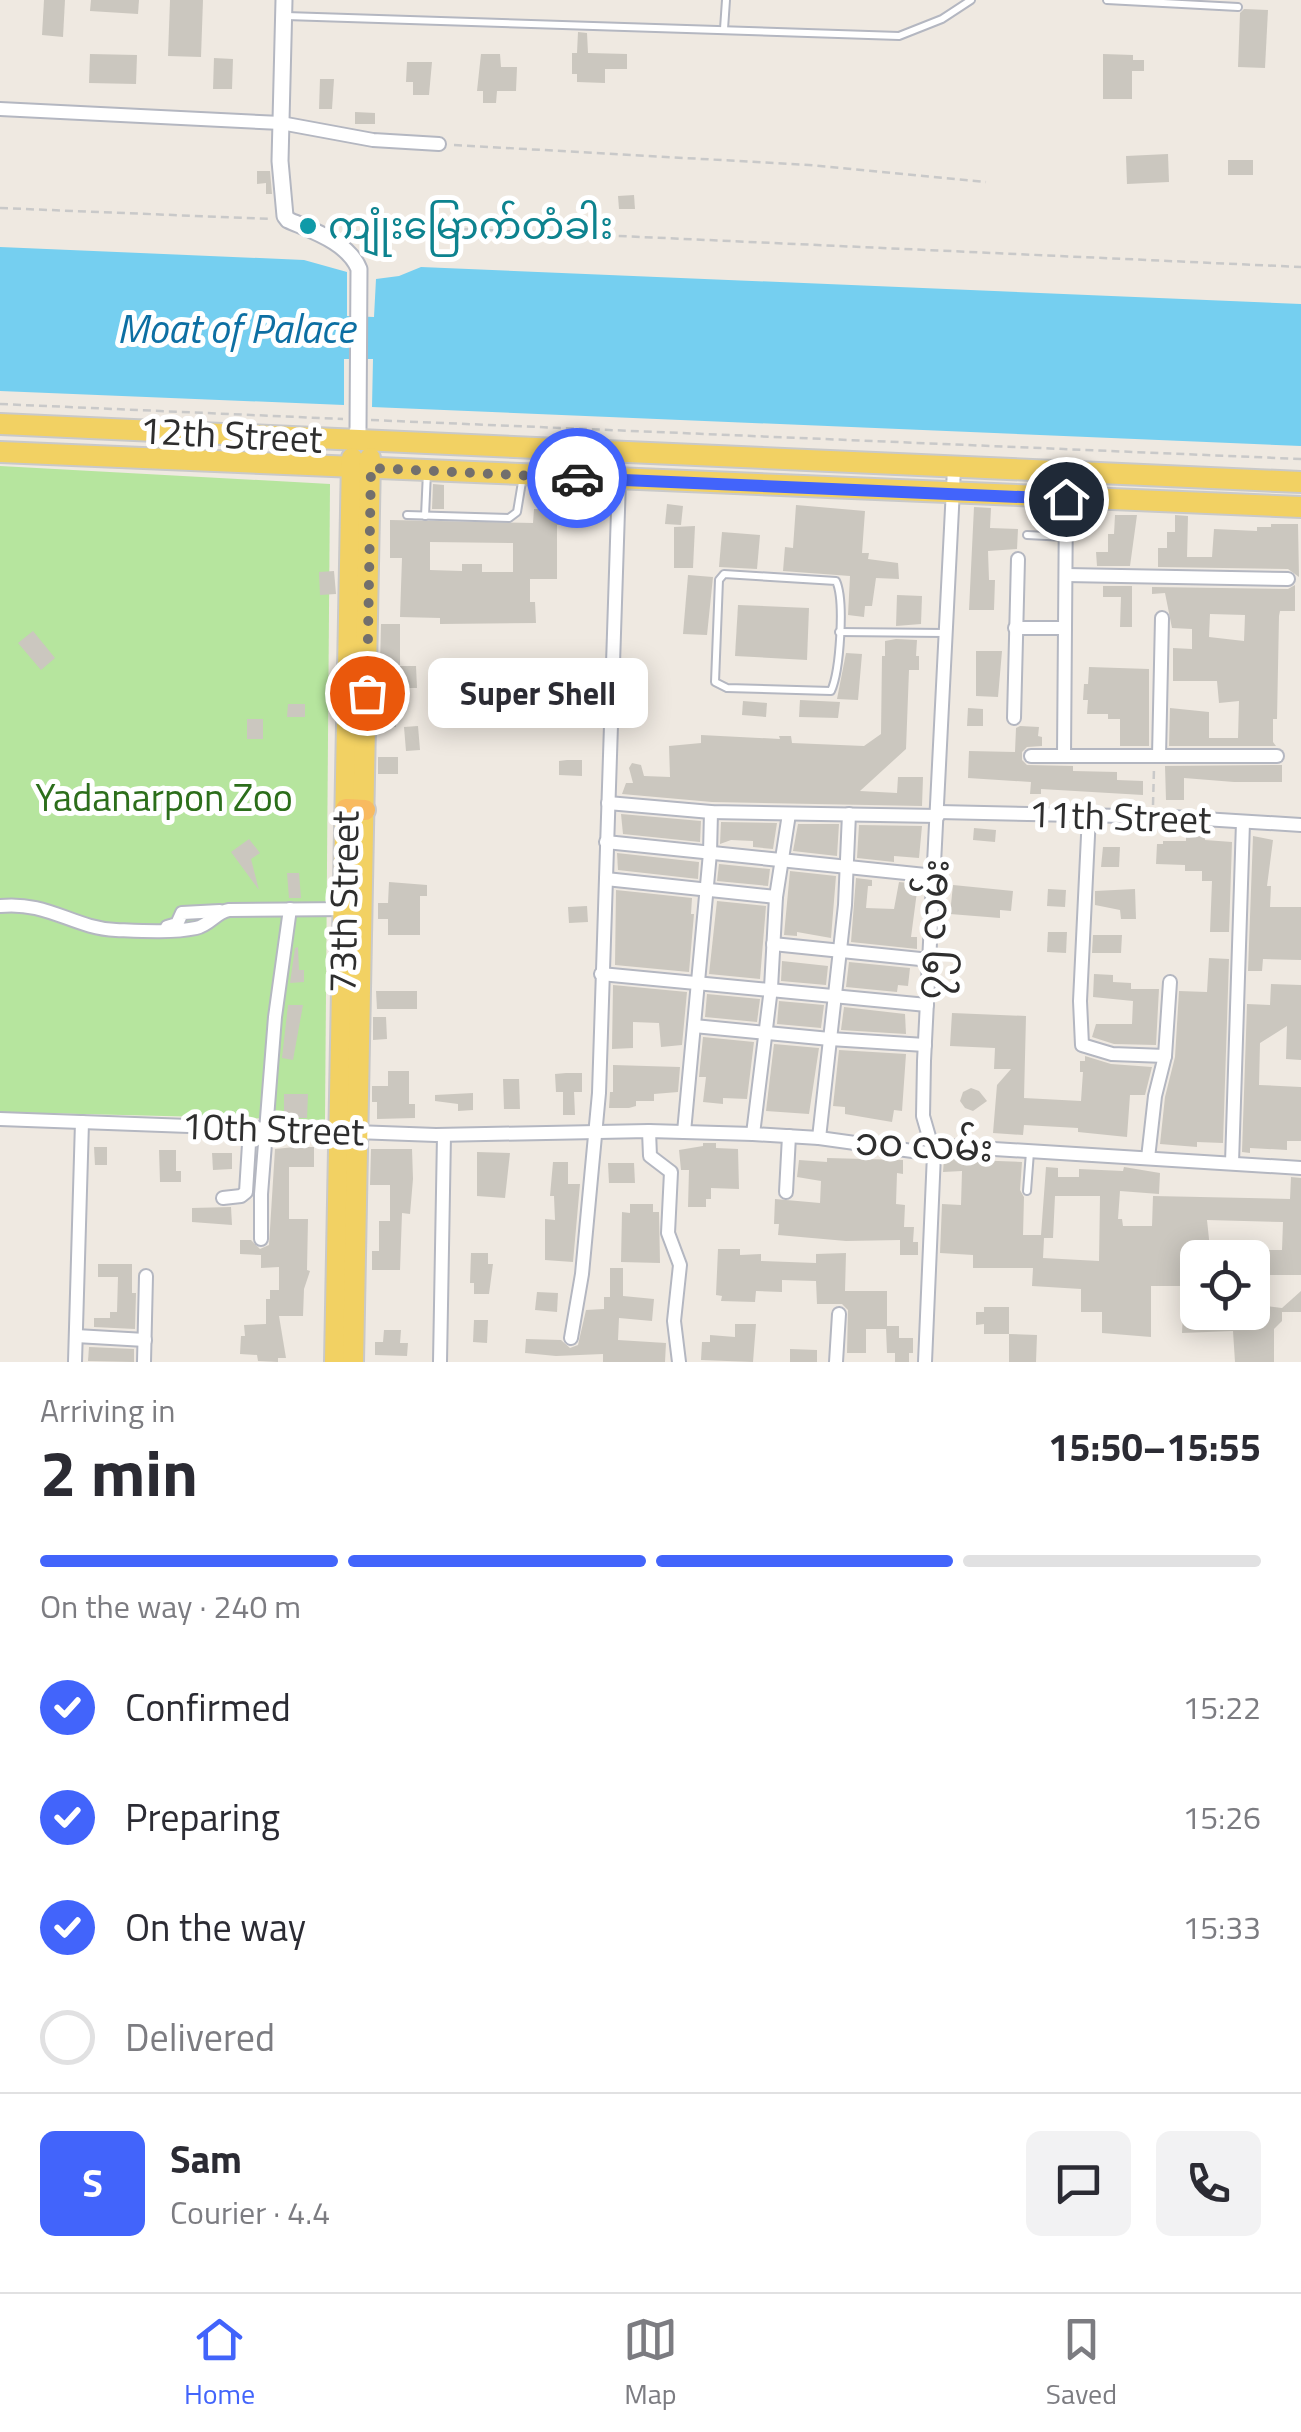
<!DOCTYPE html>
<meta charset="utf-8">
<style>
:root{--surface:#fff;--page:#f2f2f3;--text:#2b2b33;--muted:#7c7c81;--line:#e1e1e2;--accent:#4264fb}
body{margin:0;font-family:"Titillium Web","Noto Sans Myanmar",sans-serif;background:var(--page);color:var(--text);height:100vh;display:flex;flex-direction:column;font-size:38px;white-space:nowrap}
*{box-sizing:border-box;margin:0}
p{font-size:32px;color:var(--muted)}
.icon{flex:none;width:55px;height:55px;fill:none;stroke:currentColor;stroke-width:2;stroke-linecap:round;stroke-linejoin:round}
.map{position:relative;height:1362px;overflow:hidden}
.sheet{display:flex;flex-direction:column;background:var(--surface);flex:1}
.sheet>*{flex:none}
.controls{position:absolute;left:1180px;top:1240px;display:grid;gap:20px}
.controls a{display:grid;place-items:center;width:90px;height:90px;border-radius:15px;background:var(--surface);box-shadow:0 5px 25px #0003;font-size:50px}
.pin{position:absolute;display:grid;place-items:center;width:85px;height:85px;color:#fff;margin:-42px;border:5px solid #fff;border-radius:50%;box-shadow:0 2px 10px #0007}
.courier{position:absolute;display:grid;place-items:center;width:100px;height:100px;margin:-50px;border:8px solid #4264fb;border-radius:50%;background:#fff;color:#222;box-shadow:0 2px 12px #0007}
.bubble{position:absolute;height:70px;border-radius:15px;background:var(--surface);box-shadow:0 5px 25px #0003;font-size:32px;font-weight:700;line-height:70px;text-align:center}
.overview em{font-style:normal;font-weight:700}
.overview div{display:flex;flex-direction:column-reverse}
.overview{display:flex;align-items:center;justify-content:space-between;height:170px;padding:0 40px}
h1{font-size:65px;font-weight:700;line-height:75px}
.bar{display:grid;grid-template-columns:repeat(4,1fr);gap:15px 10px;align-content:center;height:120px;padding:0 40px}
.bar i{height:12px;border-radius:8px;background:var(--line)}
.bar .current{background:var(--accent)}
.bar p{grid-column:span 4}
.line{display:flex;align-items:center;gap:25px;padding:0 40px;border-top:2px solid var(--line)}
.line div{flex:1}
.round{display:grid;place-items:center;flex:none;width:105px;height:105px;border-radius:15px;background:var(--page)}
ol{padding:0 40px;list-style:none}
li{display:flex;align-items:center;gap:30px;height:110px}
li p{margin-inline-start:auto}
li .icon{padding:10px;border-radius:50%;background:var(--accent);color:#fff;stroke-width:4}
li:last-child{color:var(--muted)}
li i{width:55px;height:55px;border:5px solid var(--line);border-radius:50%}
.menu{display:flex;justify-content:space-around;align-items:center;height:140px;border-top:2px solid var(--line);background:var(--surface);font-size:28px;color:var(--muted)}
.menu a{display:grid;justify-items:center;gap:5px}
.menu .current{color:var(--accent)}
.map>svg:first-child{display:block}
</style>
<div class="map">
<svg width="1301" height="1362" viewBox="0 0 1301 1362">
<rect width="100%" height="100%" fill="#efe9e1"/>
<!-- green -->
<path fill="#b6e59e" d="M0,466L330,484L325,1120L0,1112Z"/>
<!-- water -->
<path fill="#75cff0" d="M0,247L304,260L347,272V316L374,317L376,279L399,276L421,267L1301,304V446L372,407L373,359H344V405L0,391Z"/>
<!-- building -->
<g fill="#cbc7bf" fill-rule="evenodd">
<path d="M44,0H65L63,37L42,35Z"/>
<path d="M91,0H139L138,14L90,11Z"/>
<path d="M170,0H203L201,57L168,56Z"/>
<path d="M1244,9L1268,10L1265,68L1238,67L1240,13Z"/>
<path d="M578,32L587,33L588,53L627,54V69H605V83L577,82V74H572V53H577Z"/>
<path d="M90,54L137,55L136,84L89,83Z"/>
<path d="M481,54H500L501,67H517L516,91H497L496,103H483V91H477Z"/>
<path d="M1103,54L1133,55V60H1144V71H1132V99H1103Z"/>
<path d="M214,58L233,59L232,89H213Z"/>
<path d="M407,62H432L429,95H413V82H406Z"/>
<path d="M320,79H334L332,109H319Z"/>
<path d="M355,112L375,113V124H355Z"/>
<path d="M1168,154L1169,182L1127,184L1126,156Z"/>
<rect x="1228" y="160" width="25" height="15"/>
<path d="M257,171H270L272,194H266V183L257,184Z"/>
<path d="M634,195L635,209H619L618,196Z"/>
<path d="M433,484L444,485V509H432Z"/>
<path d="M571,490L595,491L596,524L557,525V579H530V602H535L536,623L440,624V618L400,617L402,558H390V520L533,523L534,509L572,510ZM430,542L513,543V572H482V564H462V571L430,570Z"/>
<path d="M667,504L683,506L681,525L665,524Z"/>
<path d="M796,505L865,511L862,553H869L868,559L898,563L899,579L876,578L872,606H865L864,617L848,615L850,576L783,571L785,547L793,548Z"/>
<path d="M974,507L991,508L990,528L1018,529L1017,549L988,551L989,580H995L994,610H969Z"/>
<path d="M1115,515H1137L1130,566H1097L1096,552H1108V534H1114Z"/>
<path d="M1175,515L1188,516L1187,557H1212L1214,529L1257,531V527H1271V524H1298L1299,577L1288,569L1158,567V548H1167V532H1175Z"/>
<path d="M695,526L693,568H674V527Z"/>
<path d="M722,532L760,535L757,569L719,567Z"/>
<path d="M334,571L336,594L320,595L319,572Z"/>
<path d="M688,575L713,577L707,635L683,634Z"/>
<path d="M1295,585V611H1280L1279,616L1277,719H1273V742L1276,746H1169L1170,708L1209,712V738H1238L1239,701L1219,703L1217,681H1173V648L1192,649V629L1172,628L1165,593L1152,594V587L1288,589ZM1210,614L1245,615L1244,641L1209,637Z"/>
<path d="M1103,586H1132V627H1120L1121,597H1103Z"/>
<path d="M897,595L922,596L921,624L896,626Z"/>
<path d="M738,605L809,608L807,660L735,656Z"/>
<path d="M381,624H400V665H380Z"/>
<path d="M33,631L55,658L41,670L18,643Z"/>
<path d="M896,639L917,640L916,656H919V670H909L906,749L860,791L897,793L898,777H923L922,806L712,802L622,794L626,783H633L629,768L632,763L641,765L644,776L670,777L669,746L701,743V735L780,739L779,736H791L792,743L864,746L881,734L882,656H885V641Z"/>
<path d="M976,651H1002L998,697L976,696Z"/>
<path d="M846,653L862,654L858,700L837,699Z"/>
<path d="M400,666H416L417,688H401Z"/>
<path d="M1089,667L1149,669V746H1120V719H1108V714H1087L1088,700H1083L1084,684H1088Z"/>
<path d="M395,687L396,727H379V688Z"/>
<path d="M800,700L840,702L838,718L799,717Z"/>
<path d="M743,701L767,703L766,717L742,715Z"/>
<path d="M288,704H305V717H287Z"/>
<path d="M968,708L983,709V726H967Z"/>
<rect x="247" y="719" width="16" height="20"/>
<path d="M418,726L420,750L406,751L404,727Z"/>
<path d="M1020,726L1039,727L1038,736L1042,737V746L1027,747L1022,752V760L1027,765L1073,766V771L1117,772V780L1143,781V795L1041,789V794H1030L1031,782L968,778L969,751L1015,752L1016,728Z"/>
<rect x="378" y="757" width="20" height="17"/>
<path d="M567,760H582V776L559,775V761Z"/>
<path d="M1282,765V782H1234L1184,778V800H1166L1165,766Z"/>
<path d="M621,814L701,821L700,842L623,834Z"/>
<path d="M721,822L777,823L773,849L753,847V841L731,840L720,844Z"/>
<path d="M798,824H839L837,856L793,851Z"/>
<path d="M859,825L922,826L919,858L894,856V862L857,858Z"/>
<path d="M974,828L996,830L995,842L973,840Z"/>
<path d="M1186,835L1205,836V840L1232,842L1229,932H1210L1212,881H1202V871H1185V865L1156,864L1157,844H1163V841H1186Z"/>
<path d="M1253,836L1273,840L1267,886H1271L1270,907H1301V960L1263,959L1262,971H1248Z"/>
<path d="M249,839L260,853L251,859L259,890L231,852Z"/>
<path d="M1103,847H1120L1119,867H1101Z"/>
<path d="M617,853L699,862L698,879L618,870Z"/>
<path d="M719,864L770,869L768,886L717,881Z"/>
<path d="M790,871L836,876L831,938L797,932V936L784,935Z"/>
<path d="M287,873H299L301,898H289Z"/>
<path d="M856,878L872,880V886H868L866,908L894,909L899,882L918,884L911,937H917V949L851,942Z"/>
<path d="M389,882L427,885V896H420V935H388V919H378V903H388Z"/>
<path d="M953,885L1013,891L1011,911L1000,910V918L950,914Z"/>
<path d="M1048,889L1066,890L1065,907L1047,906Z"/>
<path d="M1135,889L1136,919H1121L1120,910L1095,905V891Z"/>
<path d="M616,890L692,898L691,914H694L689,972L615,965Z"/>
<path d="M717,901L766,906L760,979L709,974Z"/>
<path d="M587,906L588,922L569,923L568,907Z"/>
<path d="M1048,932H1067L1066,953L1047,952Z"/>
<path d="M1093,935H1122L1121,953H1092Z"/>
<path d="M298,947L299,970H304V982L290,983L295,948Z"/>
<path d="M1209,958L1229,959L1223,1143L1197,1142V1147L1160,1144L1165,1097L1175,1057L1179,991L1207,992Z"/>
<path d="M782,961L828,966L826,985L781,981Z"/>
<path d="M849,962L910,968L908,986L898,985L897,992L846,987Z"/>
<path d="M1094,974L1113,975V982L1131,983V989H1159L1156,1045L1114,1044L1092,1037L1096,1024H1132L1133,1001L1093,997Z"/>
<path d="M1271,984L1301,985V1060L1286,1059L1287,1026L1260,1043L1259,1085L1301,1087V1141H1287V1150L1250,1148V1153L1242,1152L1247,1004L1270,1005Z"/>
<path d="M613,985L687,992L682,1045L661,1047L659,1023L633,1022V1048L612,1049Z"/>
<path d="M376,991H417V1009H377Z"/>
<path d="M707,994L760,999L757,1022L705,1017Z"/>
<path d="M779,1001L824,1005L821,1028L777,1024Z"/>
<path d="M288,1005H303L293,1060L282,1058Z"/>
<path d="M844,1007L905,1014L906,1034L841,1030Z"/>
<path d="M952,1013L1026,1016L1024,1098L1081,1101L1083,1072H1080V1061H1085V1056L1111,1064L1152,1067L1145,1095H1130L1127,1137L1078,1132V1128L1024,1125L1023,1135L993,1133L997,1085L1011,1069H994L995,1048L950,1046Z"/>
<path d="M373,1017H386L387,1039L373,1040Z"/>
<path d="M703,1037L754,1042L747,1099L723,1098V1104L703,1102L706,1077H699Z"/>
<path d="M774,1044L819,1048L809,1114L766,1111Z"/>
<path d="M839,1050L906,1054L902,1111L894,1110L892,1122L845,1114V1107L833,1106Z"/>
<path d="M613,1065L680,1067L678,1092L654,1094V1101H636V1106L629,1108H609L610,1092H613Z"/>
<path d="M388,1071H409V1104H415V1118L377,1119V1102H372V1086H388Z"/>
<path d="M566,1073H582V1092H574L575,1115H563V1092H556L555,1074Z"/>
<path d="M503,1079H519L520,1109H504Z"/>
<path d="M971,1088L979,1091L987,1101L973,1111L965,1108L960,1101L963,1092Z"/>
<path d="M473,1093V1110L458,1111V1104L435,1101V1095Z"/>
<path d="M284,1094H308L307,1118H284Z"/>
<path d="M703,1143H716V1148L738,1149L739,1189L711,1188V1199H706V1207H688L689,1170H681L679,1150L703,1146Z"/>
<path d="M94,1147H107V1165H95Z"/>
<path d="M295,1147H314V1167H289V1219H308L307,1270L310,1271L304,1289L303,1316H279L286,1358H278V1362L258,1361L257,1355L240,1354L241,1336H245L244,1325L266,1324V1299H270V1290H279V1267L261,1268V1255L240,1254V1240H251L260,1249L269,1245L275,1149Z"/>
<path d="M371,1149H412L413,1179L410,1214L402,1213L400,1270H372V1251H379V1221H390V1185H370Z"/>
<path d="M159,1150H176V1171H181V1182H160Z"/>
<path d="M477,1152L510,1153L505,1198L477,1196Z"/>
<path d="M212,1153H232V1169L213,1170Z"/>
<path d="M827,1158L903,1160V1174L897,1173L896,1204L905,1205L904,1227H914L913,1242H918V1255H900V1240L846,1241L778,1235L779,1224H774L775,1199L820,1203L821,1181L797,1177L799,1160L827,1162Z"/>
<path d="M944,1159L1022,1162L1020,1190L1024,1197L1023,1235H1041L1046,1167L1058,1168V1177H1079V1169L1123,1171L1124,1167L1160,1173L1159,1194L1120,1191L1118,1219H1122L1123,1226H1152L1153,1196L1290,1199L1291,1177L1301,1178V1275H1266V1262L1252,1261V1250H1282L1283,1222L1207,1220L1211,1258H1198V1286H1151V1337L1102,1333V1312H1081V1289L1032,1286L1033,1268H973V1255L940,1253L942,1204L961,1205L962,1171L943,1172ZM1055,1196H1100L1099,1261L1043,1258L1044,1238H1053Z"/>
<path d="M553,1162H568V1184H580L573,1262L545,1260V1219L555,1220L554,1196H550Z"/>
<path d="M608,1163H634L635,1183H609Z"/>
<path d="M630,1204H653V1212H659L660,1263L621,1262L622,1212L630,1213Z"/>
<path d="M231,1207L232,1225L192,1222V1208Z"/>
<path d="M718,1249H740V1255L761,1254V1261L816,1263V1254L846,1253L845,1291H887V1326H899V1338H913V1353H909V1362H895V1353H887L886,1329H866V1353H847L848,1310L842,1304H817L816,1281L782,1280V1292L756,1291L755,1302L721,1301L722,1296L716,1295Z"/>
<path d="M471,1253H488V1264H493L489,1294H474V1283H470Z"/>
<path d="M98,1264H132V1293H136L135,1329L94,1327V1318H110V1312H117L118,1277H98Z"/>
<path d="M610,1268H623V1296L654,1299L652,1321L619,1318L618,1340L666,1343L665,1362H603V1354L556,1356L525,1353L526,1339L561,1340L570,1348L578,1345L586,1310L604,1309V1297H610Z"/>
<path d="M1301,1291V1312H1282V1321L1274,1329V1362H1235L1233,1331L1182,1333L1183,1313L1252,1312V1304L1282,1308Z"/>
<path d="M537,1292L558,1293L557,1312L535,1310Z"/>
<path d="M984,1307H1009V1334H984V1324L976,1325V1312H984Z"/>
<path d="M474,1320H488L487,1343L473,1342Z"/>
<path d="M735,1324H756L753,1362L701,1360L702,1342H710V1335L735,1337Z"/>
<path d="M384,1330H401L400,1343H408L407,1356L375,1355V1342H383Z"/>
<path d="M1009,1334L1037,1335L1036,1362H1009Z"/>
<path d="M89,1347L134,1349V1362L88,1361Z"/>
<path d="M790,1349L817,1350V1362H790Z"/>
</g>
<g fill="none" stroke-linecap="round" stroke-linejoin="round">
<!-- service casing -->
<g stroke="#b4b7c1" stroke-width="10">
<g id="service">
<path d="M1107,0L1238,7"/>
<path d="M286,16L899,36L942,19L971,0"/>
<path d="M724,29L726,0"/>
<path d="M407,515L509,518L517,512L523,476"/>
<path d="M425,516L427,472"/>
<path d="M1027,535L1066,537"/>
<path d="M724,574L836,581C845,600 840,671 831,691L727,688L715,682L719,580Z"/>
<path d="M839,632L945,633"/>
<path d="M1027,1191L1030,1152"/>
</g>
</g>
<!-- minor casing -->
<g stroke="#b4b7c1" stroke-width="16">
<g id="minor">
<path d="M0,109L281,123L373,140L439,144"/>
<path d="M1066,575L1288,579"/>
<path d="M1015,628H1065"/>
<path d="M1014,718L1018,559"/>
<path d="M1031,756H1277"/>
<path d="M1064,756L1066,499"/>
<path d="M1159,756L1162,618"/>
<path d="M608,803L711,812L938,816"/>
<path d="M938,812L1171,817L1301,825"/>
<path d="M1089,815L1080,1001L1082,1045L1112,1054L1165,1056L1155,1096L1148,1158"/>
<path d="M606,842L935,876"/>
<path d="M606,879L776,897"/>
<path d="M0,906C48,901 73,928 116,930C141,931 171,933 196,928C210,925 216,912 229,910L350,909"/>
<path d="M167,927L177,924L182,913L220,911"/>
<path d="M773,944L930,960"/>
<path d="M601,974L927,1005"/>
<path d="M694,1026L830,1039L925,1045"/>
<path d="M1165,1056L1170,982"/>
<path d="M0,1119L436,1135L649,1131L753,1134L819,1138L934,1154L937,1146H946L1301,1168"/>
<path d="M649,1131L650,1156L671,1172L668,1233L680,1265L674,1321L679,1362"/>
<path d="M684,1132L710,853L711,812"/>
<path d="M753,1134L771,988L776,897L789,814"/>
<path d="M819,1138L845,905L849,814"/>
<path d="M1232,1163L1243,822"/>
<path d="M786,1192L789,1136"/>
<path d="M223,1198L241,1196L246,1192L250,1128"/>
<path d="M261,1239V1194L275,1017L290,909"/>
<path d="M76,1336L145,1340"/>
<path d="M571,1338L582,1274L599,1093L619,480"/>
<path d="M75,1362L82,1122"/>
<path d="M144,1362L146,1276"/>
<path d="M440,1362L444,1135"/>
<path d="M836,1362L839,1314"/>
<path d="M925,1362L934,1154L923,1116L924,1061L954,469"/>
</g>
</g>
<!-- tertiary casing -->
<g stroke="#b4b7c1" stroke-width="19">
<path id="tertiary" d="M284,0L280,161L285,216L288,220C313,231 348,242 359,269L358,430L352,441"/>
</g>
<!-- primary casing -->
<g stroke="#c9c9c9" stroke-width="24">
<g id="primary">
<path d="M0,424L1301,482"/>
<path d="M0,452L1301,507"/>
<path d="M335,1362L352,458"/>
<path d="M353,1362L370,458"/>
</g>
</g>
<!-- trunk casing -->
<g stroke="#c9c9c9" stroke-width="24">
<path id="trunk" d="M346,809L365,810"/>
</g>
<!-- path -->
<g stroke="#c9c9c9" stroke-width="2.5" stroke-dasharray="8 5" stroke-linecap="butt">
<path d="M454,145L809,165L986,182"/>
<path d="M0,208L271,219"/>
<path d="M333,223L1301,267"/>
<path d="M0,404L343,419"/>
<path d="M371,420L1301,459"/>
<path d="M1153,805L1154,768"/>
</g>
<!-- service -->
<use href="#service" stroke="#fff" stroke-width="6"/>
<!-- minor -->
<use href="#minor" stroke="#fff" stroke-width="12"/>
<!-- tertiary -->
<use href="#tertiary" stroke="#fff" stroke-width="15"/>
<!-- primary -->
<use href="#primary" stroke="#f2d163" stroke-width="20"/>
<!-- trunk -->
<use href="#trunk" stroke="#f8ba60" stroke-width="20"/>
</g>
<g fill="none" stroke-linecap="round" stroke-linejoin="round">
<!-- done -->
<path stroke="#726f6d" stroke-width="10" stroke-dasharray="0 18" d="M367,693L371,468L577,478"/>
<!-- route -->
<path stroke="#4264fb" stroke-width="12" d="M577,478L1066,499"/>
</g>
<!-- markers -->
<circle fill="#0f9aa8" stroke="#fff" stroke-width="4" cx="308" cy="226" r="10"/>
<g text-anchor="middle" stroke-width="10" stroke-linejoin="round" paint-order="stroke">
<!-- culture labels -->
<g font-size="38" fill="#0d838f" stroke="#fff" text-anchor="start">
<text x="328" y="239">ကျုံးမြောက်တံခါး</text>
</g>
<!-- street labels -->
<g font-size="38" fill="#2e2e2e" stroke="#fff">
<text transform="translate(231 435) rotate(3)" y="13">12th Street</text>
<text transform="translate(1120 817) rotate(2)" y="13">11th Street</text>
<text transform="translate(344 902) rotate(-89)" y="13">73th Street</text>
<text transform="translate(932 929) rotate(-87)" y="13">၇၅ လမ်း</text>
<text transform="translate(273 1129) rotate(2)" y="13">10th Street</text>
<text transform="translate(924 1145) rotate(3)" y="13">၁၀ လမ်း</text>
</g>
<!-- park labels -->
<g font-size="38" fill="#2c6e1b" stroke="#fff">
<text x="164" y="811">Yadanarpon Zoo</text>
</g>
<!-- water labels -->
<g font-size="40" font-style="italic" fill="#0d6fa3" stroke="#fff">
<text x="236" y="343">Moat of Palace</text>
</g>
</g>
</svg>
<div class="controls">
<a><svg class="icon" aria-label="locate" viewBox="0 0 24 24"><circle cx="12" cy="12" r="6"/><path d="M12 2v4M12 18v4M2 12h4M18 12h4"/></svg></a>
</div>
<div class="pin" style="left:367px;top:693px;background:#ea580c"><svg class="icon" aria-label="bag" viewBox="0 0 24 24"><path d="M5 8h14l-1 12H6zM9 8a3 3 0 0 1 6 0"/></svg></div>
<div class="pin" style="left:1066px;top:499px;background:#1f2937"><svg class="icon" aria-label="home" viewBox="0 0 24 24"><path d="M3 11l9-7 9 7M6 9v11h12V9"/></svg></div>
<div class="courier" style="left:577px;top:478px"><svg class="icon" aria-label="car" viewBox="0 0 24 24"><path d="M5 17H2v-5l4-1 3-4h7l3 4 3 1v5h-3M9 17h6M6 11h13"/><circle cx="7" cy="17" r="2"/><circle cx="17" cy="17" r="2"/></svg></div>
<div class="bubble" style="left:428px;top:658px;width:220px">Super Shell</div>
</div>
<section class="sheet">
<div class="overview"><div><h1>2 min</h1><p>Arriving in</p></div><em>15:50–15:55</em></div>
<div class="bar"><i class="current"></i><i class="current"></i><i class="current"></i><i></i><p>On the way · 240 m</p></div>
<ol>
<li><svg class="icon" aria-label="check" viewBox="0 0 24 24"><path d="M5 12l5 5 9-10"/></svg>Confirmed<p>15:22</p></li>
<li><svg class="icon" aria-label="check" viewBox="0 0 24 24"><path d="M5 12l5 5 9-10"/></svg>Preparing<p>15:26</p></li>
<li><svg class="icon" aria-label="check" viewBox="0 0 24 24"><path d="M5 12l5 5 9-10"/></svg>On the way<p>15:33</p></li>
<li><i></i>Delivered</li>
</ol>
<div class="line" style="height:180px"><b class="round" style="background:var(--accent);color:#fff">S</b><div><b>Sam</b><p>Courier · 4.4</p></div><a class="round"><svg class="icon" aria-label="chat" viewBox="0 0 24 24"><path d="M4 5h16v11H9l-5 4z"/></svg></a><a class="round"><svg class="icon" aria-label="phone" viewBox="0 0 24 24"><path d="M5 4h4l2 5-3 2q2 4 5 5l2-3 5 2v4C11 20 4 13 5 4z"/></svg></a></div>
</section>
<nav class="menu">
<a class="current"><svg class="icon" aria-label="home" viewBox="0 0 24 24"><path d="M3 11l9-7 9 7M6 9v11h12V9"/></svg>Home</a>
<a><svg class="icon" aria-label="map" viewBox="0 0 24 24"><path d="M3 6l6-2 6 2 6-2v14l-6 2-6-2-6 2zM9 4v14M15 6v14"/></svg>Map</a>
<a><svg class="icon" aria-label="saved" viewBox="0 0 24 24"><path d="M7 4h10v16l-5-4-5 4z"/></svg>Saved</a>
</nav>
